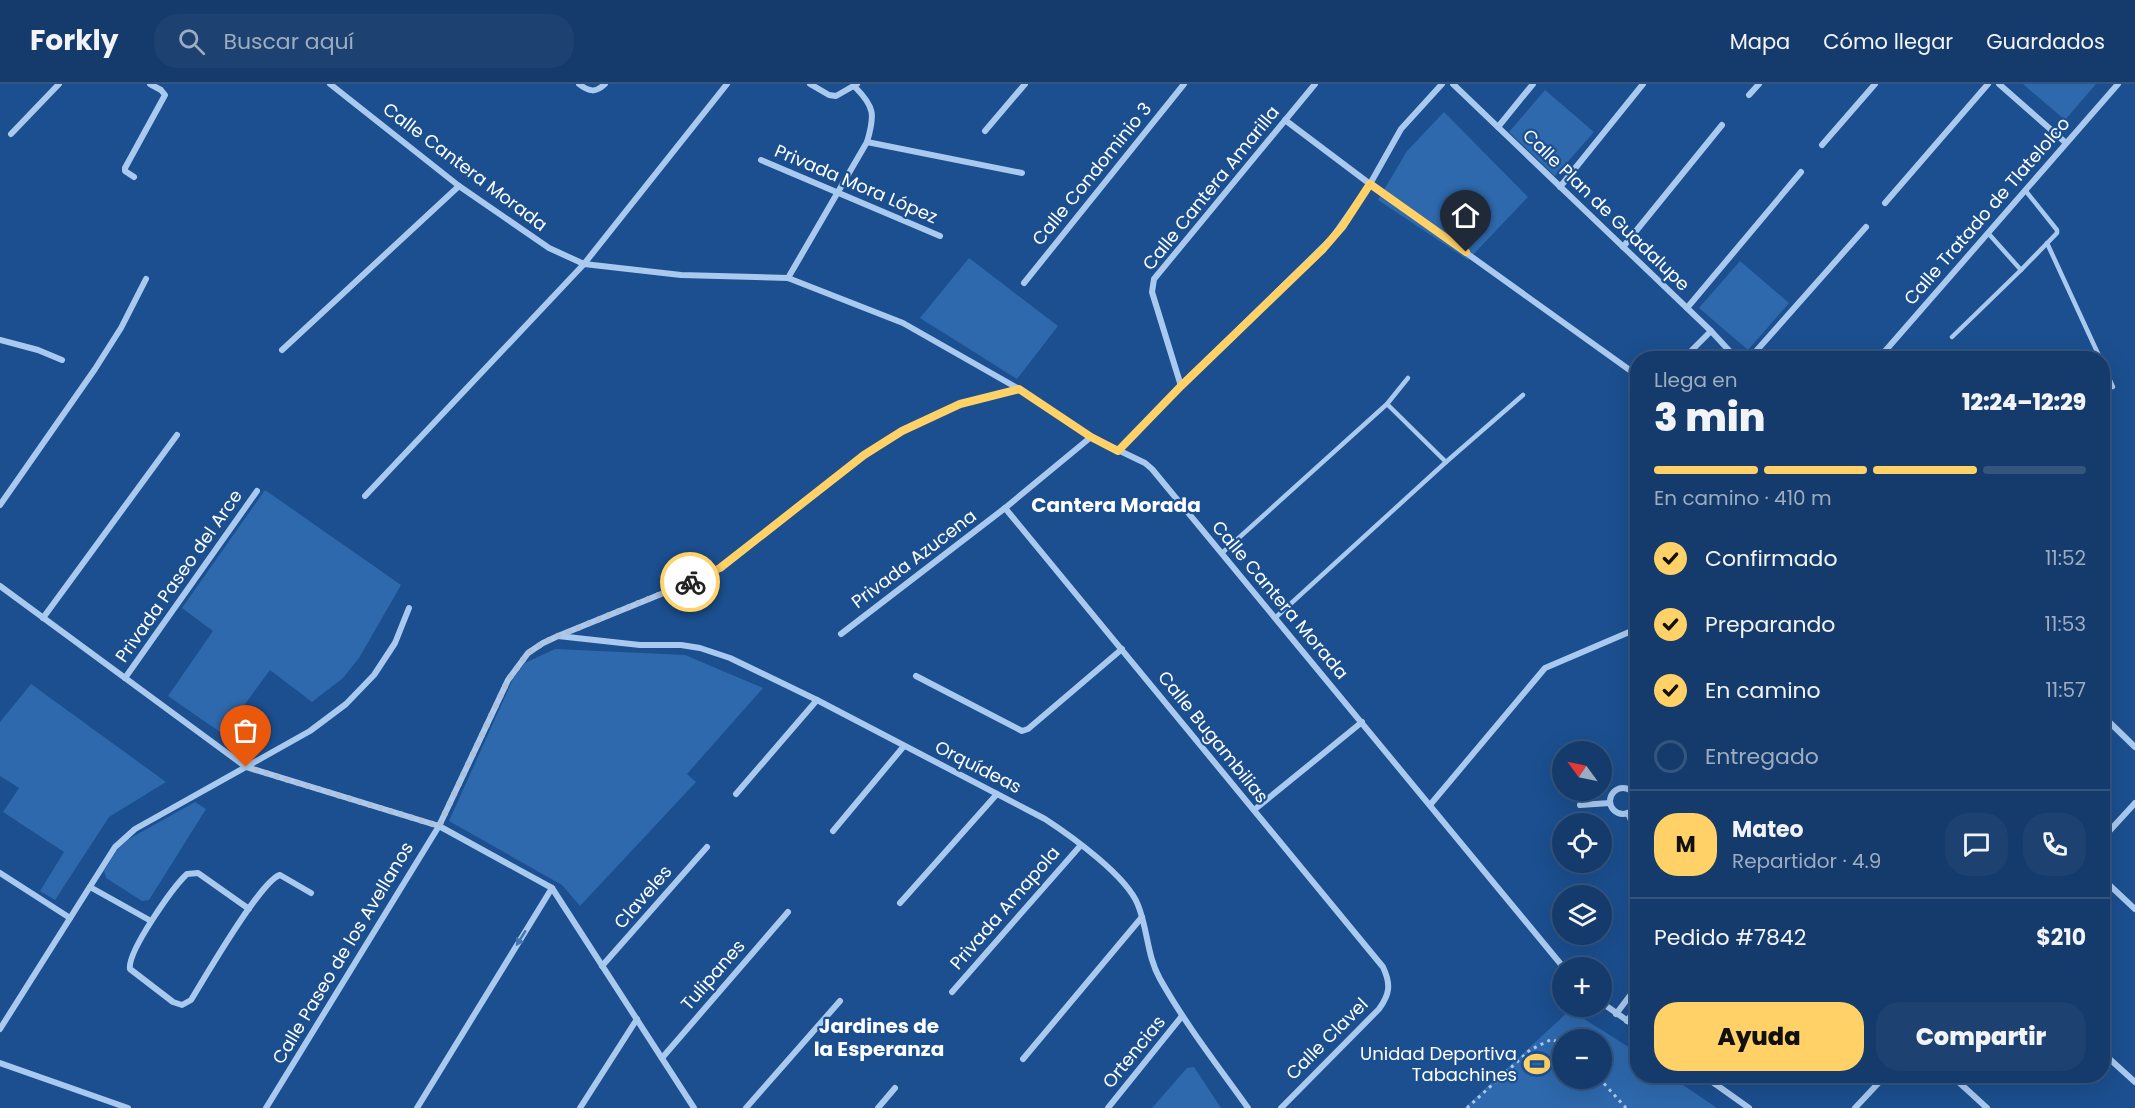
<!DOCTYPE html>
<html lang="es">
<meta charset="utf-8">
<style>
:root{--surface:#143b6b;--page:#1d4271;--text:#f1f3f6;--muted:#9dadc1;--line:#33557e;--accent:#ffd166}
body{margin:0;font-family:Poppins,sans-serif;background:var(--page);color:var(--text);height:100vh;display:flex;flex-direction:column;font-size:22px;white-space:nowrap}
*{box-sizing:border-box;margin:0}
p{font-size:20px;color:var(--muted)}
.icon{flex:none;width:33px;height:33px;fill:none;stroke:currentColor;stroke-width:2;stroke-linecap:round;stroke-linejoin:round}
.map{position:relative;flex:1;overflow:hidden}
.panel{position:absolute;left:1630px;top:267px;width:480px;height:732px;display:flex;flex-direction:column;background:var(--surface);border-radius:24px;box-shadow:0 6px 24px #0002,0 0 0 2px var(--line)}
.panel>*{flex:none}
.needle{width:39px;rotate:303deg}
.buttons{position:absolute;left:1552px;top:657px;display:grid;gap:12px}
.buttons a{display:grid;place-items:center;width:60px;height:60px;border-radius:50%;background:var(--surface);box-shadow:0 6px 24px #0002,0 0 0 2px var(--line);font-size:30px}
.pin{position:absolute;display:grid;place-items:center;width:51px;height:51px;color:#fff;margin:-62px -26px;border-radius:50% 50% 50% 0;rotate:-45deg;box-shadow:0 0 6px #0007}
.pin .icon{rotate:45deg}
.courier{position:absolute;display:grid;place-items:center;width:60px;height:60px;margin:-30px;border:4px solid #ffd166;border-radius:50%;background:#fff;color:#222;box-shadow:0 2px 8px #0007}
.headline em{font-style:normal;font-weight:800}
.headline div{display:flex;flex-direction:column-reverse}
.headline{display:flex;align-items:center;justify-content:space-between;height:102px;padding:0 24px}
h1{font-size:39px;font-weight:800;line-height:45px}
.bar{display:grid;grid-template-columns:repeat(4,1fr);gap:9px 6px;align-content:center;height:72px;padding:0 24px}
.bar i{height:8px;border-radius:4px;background:var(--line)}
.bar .on{background:var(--accent)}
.bar p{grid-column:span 4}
.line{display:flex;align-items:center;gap:15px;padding:0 24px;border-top:2px solid var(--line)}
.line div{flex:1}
.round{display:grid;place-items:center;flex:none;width:63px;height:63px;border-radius:24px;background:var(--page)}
ol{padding:0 24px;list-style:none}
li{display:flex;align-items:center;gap:18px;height:66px}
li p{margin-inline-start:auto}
li .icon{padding:6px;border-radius:50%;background:var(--accent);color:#111;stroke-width:4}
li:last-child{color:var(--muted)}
li i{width:33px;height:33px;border:3px solid var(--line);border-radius:50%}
.primary-button{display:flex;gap:12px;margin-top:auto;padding:12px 24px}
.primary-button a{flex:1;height:69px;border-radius:24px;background:var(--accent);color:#111;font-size:24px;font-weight:800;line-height:69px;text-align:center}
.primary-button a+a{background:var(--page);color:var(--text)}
header{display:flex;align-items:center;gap:36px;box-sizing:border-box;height:84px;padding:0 30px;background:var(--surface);border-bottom:2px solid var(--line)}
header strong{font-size:28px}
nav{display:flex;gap:33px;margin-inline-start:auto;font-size:21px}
.search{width:420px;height:54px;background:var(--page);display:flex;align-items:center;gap:15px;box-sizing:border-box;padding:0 21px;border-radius:24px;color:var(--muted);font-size:22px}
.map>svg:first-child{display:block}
</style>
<header>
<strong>Forkly</strong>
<div class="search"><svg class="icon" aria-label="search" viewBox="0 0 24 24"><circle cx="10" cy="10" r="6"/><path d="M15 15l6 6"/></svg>Buscar aquí</div>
<nav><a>Mapa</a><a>Cómo llegar</a><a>Guardados</a></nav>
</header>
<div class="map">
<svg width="2135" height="1024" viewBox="0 0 2135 1024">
<rect width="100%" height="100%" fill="#1b4f8f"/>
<!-- green -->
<g fill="#2e69ad" fill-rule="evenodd">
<path d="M2023,0H2096L2065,36Z"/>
<path d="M1545,6L1594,48L1555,92L1509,48Z"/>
<path d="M1444,28L1528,113L1468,176L1378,116L1407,67Z"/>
<path d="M969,174L1058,242L1017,295L920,234Z"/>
<path d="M1740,177L1789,219L1748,266L1699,224Z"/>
<path d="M265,406L401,501L359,574L343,594L312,618L270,586L223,650L168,612L213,547L182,524Z"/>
<path d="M555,565L685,571L763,604L687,690L696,698L580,822L562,801L449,737L513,595L525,579Z"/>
<path d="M31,600L166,698L109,733L55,816L40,807L64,768L3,728L19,704L0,692V638Z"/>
<path d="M195,718L206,725L149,816L142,817L106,794L104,787L117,766L127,756Z"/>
<path d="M1570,926L1638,969V992H1670L1717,1024H1464ZM1563,956H1602V994H1563Z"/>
<path d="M1194,983L1221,1024H1152L1187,984Z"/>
</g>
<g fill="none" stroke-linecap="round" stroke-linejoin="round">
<!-- path -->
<g stroke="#a9c9ee" stroke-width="3" stroke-dasharray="3 4.5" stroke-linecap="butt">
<path d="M1599,994L1626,1024"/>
<path d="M1467,1024L1530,966L1552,955L1563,961"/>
</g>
<!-- lane -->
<g stroke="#a9c9ee" stroke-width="4.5">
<path d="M2047,159L2100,274"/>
<path d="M2021,186L2057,149V146L2025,106"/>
<path d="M1952,253L2021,186L1988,149"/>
<path d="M2103,281L2113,303"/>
<path d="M1387,320L1408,294"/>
<path d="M1446,378L1523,311"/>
<path d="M1222,469L1387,320L1446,378L1275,534"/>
</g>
<!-- street -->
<g stroke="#a9c9ee" stroke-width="6">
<path d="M330,0L459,102L549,164L584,180L681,191L788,194L903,239L1019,305L1091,353L1145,379L1152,385L1564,884"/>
<path d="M579,0C589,8 596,9 605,0"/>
<path d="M810,0L829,11L836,12L857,0"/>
<path d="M1453,0L1711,247L1736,274"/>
<path d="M1999,0L2066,59"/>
<path d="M1749,11L1759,0"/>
<path d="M1285,36L1370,100L1638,292"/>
<path d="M1498,43L1533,0"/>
<path d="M985,47L1025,0"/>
<path d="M11,50L59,0"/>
<path d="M867,58L1022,89"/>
<path d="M1822,61L1875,0"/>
<path d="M761,76L940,152"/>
<path d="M134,93L125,87V84L165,11L161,6L150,0"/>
<path d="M1560,103L1643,0"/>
<path d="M1885,119L1988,0"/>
<path d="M1623,163L1722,41"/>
<path d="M788,194L867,58C875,31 875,23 855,3"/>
<path d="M1024,199L1184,0"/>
<path d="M1687,224L1801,88"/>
<path d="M0,256L38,266L62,276"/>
<path d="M282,266L459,102"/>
<path d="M1684,274L1711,247"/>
<path d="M1750,274L1866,143"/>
<path d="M1879,274L2118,0"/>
<path d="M1181,302L1152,208L1154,195L1315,0"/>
<path d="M1118,367L1181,302L1332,154L1370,100L1401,45L1442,0"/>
<path d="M365,412L584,180L727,0"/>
<path d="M0,421L95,285L121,244L146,195"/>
<path d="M1005,424L1383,883C1391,900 1390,910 1379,925L1281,1024"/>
<path d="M0,502L246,683L439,742L552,804L694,1024"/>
<path d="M43,534L177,351"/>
<path d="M841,550L1005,424L1091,353"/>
<path d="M558,552L640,561H681L700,564L730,574L817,616L1045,735C1071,752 1127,792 1138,821C1148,846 1147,872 1160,895C1186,941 1218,982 1248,1024"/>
<path d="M916,592L1022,647L1028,645L1122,565"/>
<path d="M125,594L257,407"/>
<path d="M2103,632L2135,663"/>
<circle cx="1623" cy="717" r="13"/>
<path d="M736,710L817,616"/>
<path d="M1430,721L1545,584L1634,546"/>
<path d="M1580,721L1610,719"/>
<path d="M1254,726L1362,638"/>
<path d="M1628,729L1638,754"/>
<path d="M833,747L904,662"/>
<path d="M2103,754L2135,719"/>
<path d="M0,789L70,834"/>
<path d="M2103,795L2135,825"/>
<path d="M90,803L151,837"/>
<path d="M900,819L997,710"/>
<path d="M249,825L198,789L187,790C173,803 127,868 130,885L173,918L182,921L191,916C204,895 261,796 280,791L311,809"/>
<path d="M602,882L707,763"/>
<path d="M952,908L1081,761"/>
<path d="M1602,919L1638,944"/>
<path d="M1616,930L1638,901"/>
<path d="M1627,937L1638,922"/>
<path d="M0,945L115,763L135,745L310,647L346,620L374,591L395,559L409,524"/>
<path d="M2103,969L2135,998"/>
<path d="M662,974L788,828"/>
<path d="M1023,975L1142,833"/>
<path d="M0,979L128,1024"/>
<path d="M1704,992L1749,1024"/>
<path d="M1952,992L1987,1024"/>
<path d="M266,1024L439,742L508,596L528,569L543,559L558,552L703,493L720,484L865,371L902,347L960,320L1019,306"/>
<path d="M417,1024L552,804"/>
<path d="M580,1024L637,935"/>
<path d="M746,1024L840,917"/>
<path d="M878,1024L895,1004"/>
<path d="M1108,1024L1182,932"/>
<path d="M1855,1024L1885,992"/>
</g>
</g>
<!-- one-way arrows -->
<defs><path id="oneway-solid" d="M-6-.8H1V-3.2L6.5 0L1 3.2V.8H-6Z" transform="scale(1.5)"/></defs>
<use fill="#4674ac" href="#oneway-solid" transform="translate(521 854) rotate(122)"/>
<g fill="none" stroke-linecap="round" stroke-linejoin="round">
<!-- done -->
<path stroke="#afc1d8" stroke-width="6" stroke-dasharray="0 10.8" d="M246,683L439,742L508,596L528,569L543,559L558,552L690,498"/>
<!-- route -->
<path stroke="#ffd166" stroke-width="8" d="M690,498L720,484L864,371L902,347L960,320L1019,305L1091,353L1118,367L1181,302L1323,165L1342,143L1370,100L1466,168"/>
</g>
<!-- icons -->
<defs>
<g id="stadium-bare" transform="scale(2.07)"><path d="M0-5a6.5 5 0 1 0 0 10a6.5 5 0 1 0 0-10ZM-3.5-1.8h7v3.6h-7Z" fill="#ffd166" stroke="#1b4f8f" stroke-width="2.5" paint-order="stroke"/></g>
</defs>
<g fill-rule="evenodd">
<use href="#stadium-bare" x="1537" y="980"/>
</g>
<g text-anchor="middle" stroke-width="4.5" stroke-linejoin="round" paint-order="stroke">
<!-- street labels -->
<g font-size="18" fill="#fff" stroke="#1b4f8f">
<text transform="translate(465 83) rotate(37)" y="6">Calle Cantera Morada</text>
<text transform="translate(1092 90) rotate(-51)" y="6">Calle Condominio 3</text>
<text transform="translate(856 100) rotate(23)" y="6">Privada Mora López</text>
<text transform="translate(1211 104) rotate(-51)" y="6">Calle Cantera Amarilla</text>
<text transform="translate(1606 126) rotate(44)" y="6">Calle Plan de Guadalupe</text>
<text transform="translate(1987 127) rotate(-49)" y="6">Calle Tratado de Tlatelolco</text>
<text transform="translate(914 475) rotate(-37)" y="6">Privada Azucena</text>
<text transform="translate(179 492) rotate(-55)" y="6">Privada Paseo del Arce</text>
<text transform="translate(1280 516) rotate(50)" y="6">Calle Cantera Morada</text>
<text transform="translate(1213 653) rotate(51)" y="6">Calle Bugambilias</text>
<text transform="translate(978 683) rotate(27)" y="6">Orquídeas</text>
<text transform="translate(643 813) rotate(-49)" y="6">Claveles</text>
<text transform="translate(1005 824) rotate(-49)" y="6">Privada Amapola</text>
<text transform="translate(343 869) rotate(-59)" y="6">Calle Paseo de los Avellanos</text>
<text transform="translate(713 891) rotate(-49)" y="6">Tulipanes</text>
<text transform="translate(1327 955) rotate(-45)" y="6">Calle Clavel</text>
<text transform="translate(1134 968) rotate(-51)" y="6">Ortencias</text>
</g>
<!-- poi labels -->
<g font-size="18" fill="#fff" stroke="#1b4f8f" text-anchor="end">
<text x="1517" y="976">Unidad Deportiva<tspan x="1517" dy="21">Tabachines</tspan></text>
</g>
<!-- neighbourhood labels -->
<g font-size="20" font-weight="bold" fill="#fff" stroke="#1b4f8f">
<text x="1116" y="428">Cantera Morada</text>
<text x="879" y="949">Jardines de<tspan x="879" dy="23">la Esperanza</tspan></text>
</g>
</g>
</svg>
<div class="buttons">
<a><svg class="needle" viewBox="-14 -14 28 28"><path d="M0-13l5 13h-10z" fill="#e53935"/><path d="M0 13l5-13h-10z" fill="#9dadc1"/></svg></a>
<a><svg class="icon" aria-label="locate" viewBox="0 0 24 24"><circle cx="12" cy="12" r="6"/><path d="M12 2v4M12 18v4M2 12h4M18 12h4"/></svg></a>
<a><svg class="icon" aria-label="layers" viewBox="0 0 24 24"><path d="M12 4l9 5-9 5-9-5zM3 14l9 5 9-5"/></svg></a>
<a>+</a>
<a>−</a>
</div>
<div class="pin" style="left:246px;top:683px;background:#ea580c"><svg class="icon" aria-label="bag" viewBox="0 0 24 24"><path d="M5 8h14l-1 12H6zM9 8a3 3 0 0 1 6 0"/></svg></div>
<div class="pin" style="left:1466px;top:168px;background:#1f2937"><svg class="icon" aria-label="home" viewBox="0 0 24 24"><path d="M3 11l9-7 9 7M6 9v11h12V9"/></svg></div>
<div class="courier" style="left:690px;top:498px"><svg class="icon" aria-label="bike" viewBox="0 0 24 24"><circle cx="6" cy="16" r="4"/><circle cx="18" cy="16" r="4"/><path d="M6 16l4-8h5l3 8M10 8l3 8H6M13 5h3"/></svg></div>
<section class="panel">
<div class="headline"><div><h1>3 min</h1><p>Llega en</p></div><em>12:24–12:29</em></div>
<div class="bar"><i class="on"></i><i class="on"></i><i class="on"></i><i></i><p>En camino · 410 m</p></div>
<ol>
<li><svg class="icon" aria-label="check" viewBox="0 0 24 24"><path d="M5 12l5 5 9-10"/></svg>Confirmado<p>11:52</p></li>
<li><svg class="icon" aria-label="check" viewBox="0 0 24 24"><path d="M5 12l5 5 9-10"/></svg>Preparando<p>11:53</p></li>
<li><svg class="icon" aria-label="check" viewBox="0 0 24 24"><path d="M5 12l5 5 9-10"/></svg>En camino<p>11:57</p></li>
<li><i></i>Entregado</li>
</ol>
<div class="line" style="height:108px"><b class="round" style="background:var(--accent);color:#111">M</b><div><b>Mateo</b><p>Repartidor · 4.9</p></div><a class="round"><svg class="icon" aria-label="chat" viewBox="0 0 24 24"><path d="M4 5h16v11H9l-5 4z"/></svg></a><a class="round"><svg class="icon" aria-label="phone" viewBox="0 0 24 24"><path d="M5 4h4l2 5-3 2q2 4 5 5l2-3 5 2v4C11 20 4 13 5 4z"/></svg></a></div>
<div class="line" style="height:78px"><div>Pedido #7842</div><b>$210</b></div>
<div class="primary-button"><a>Ayuda</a><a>Compartir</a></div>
</section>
</div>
